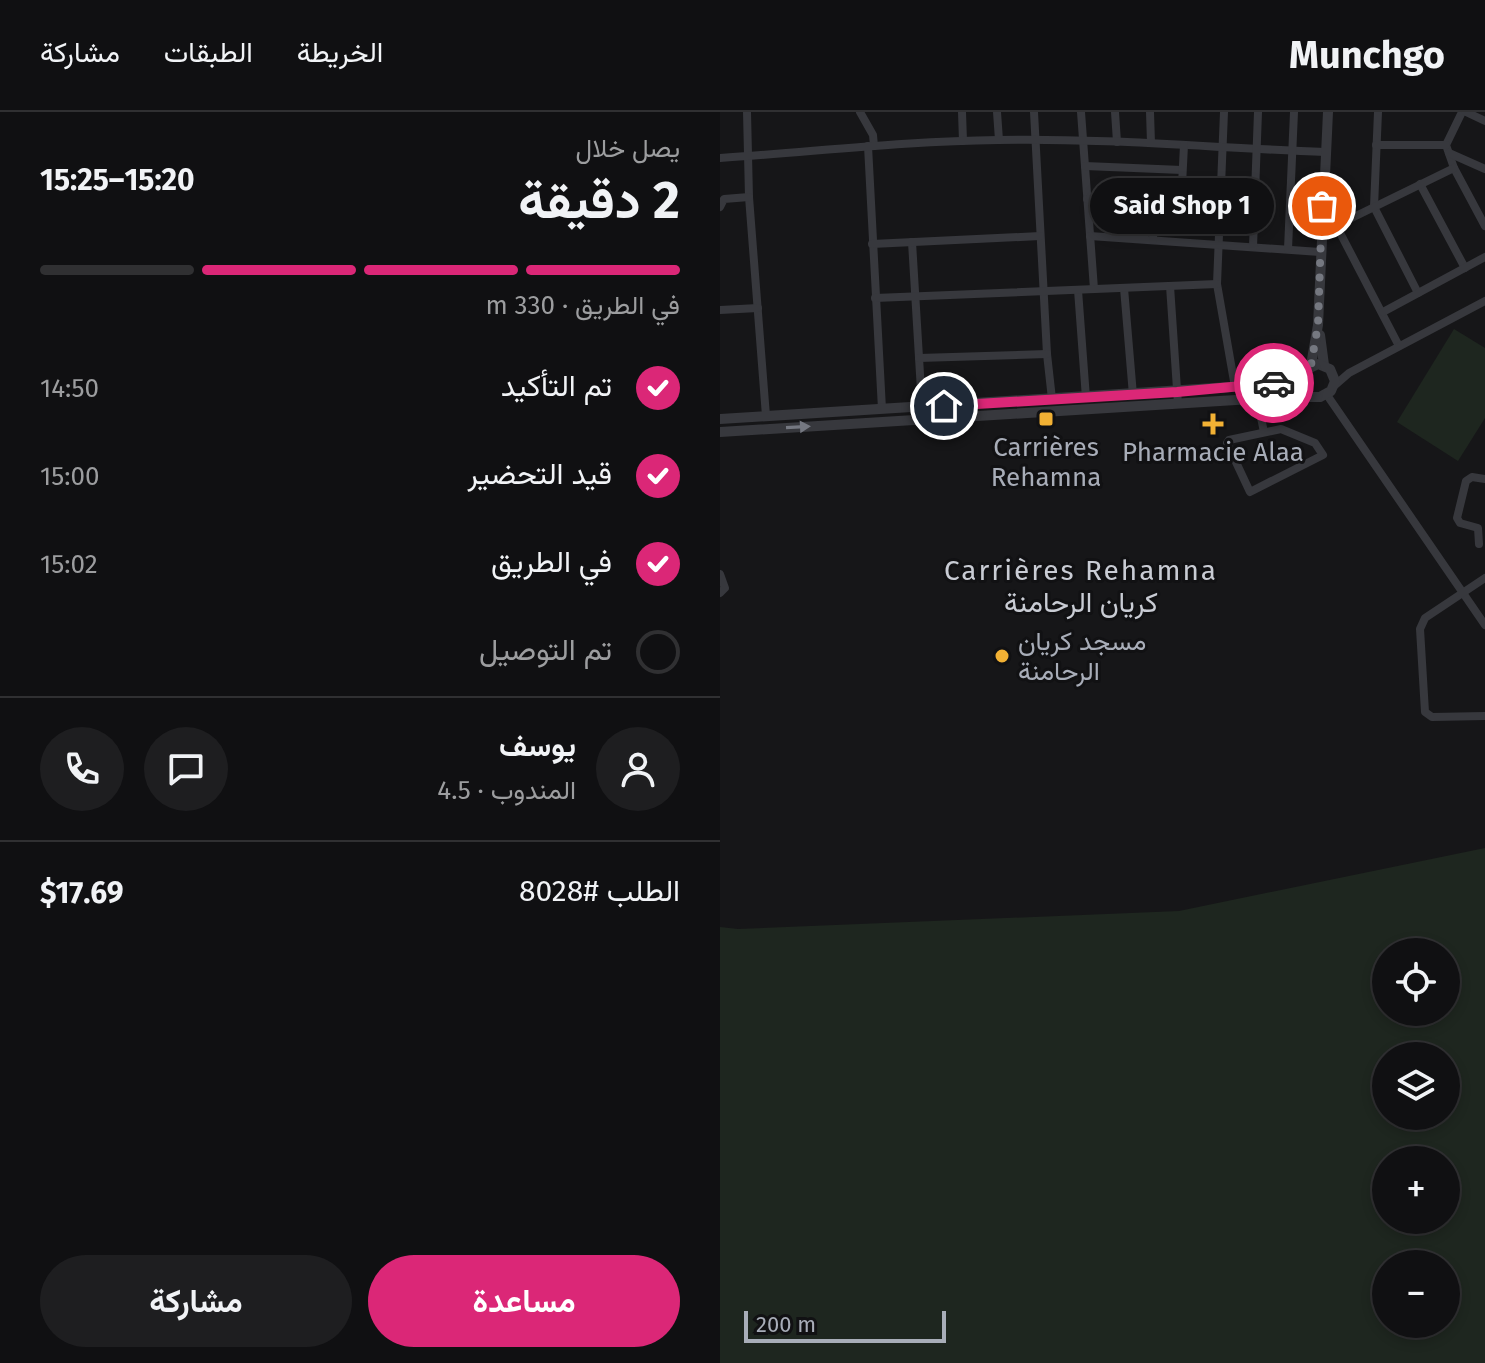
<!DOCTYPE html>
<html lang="ar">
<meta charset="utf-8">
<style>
:root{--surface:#101012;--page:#1e1e20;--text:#f1f3f6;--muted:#9c9d9f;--line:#303032;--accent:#db2777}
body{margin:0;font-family:"Fira Sans",Vazirmatn,sans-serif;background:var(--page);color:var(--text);direction:rtl;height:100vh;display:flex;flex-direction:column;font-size:30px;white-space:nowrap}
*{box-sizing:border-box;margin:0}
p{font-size:26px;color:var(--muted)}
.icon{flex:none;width:44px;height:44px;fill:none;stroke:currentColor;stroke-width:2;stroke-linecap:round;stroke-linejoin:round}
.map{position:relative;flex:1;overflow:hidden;direction:ltr}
.panel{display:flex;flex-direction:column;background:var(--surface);width:720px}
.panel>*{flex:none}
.buttons{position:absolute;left:652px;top:826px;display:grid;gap:16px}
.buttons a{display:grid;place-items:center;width:88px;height:88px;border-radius:50%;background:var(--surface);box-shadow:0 4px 12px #0003,0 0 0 2px var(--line);font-size:40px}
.scale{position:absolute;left:24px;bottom:20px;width:202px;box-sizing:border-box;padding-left:8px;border:4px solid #a8adb8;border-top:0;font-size:22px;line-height:28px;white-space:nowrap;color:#a8adb8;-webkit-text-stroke:6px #111113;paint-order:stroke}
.pin{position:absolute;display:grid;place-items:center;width:68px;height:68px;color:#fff;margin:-34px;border:4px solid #fff;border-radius:50%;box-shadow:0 2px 8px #0007}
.courier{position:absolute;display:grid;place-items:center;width:80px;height:80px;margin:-40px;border:6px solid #db2777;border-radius:50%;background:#fff;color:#222;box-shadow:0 2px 10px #0007}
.bubble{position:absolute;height:56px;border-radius:28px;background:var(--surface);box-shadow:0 4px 12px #0003,0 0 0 2px var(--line);font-size:26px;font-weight:700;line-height:56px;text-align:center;direction:rtl}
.head em{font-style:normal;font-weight:700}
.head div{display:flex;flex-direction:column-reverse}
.head{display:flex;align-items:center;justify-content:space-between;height:136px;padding:0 40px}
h1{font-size:52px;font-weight:700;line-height:60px}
.bar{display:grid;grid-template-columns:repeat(4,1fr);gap:12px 8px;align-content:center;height:96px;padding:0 40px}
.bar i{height:10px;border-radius:6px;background:var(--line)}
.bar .selected{background:var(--accent)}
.bar p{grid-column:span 4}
.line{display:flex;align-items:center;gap:20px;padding:0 40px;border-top:2px solid var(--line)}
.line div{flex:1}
.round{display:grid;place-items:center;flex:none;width:84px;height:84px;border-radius:42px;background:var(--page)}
ol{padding:0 40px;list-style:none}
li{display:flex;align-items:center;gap:24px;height:88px}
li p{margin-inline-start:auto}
li .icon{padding:8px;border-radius:50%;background:var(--accent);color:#fff;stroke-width:4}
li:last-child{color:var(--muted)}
li i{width:44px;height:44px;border:4px solid var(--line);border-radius:50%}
.button{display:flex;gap:16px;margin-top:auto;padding:16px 40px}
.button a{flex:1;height:92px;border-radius:48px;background:var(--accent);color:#fff;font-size:32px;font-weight:700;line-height:92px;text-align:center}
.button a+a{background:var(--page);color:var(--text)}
header{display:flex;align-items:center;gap:48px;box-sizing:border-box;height:112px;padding:0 40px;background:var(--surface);border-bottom:2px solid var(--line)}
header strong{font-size:38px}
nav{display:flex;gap:44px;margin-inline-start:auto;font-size:28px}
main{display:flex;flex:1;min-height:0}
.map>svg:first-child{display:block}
</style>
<header>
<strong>Munchgo</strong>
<nav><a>الخريطة</a><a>الطبقات</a><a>مشاركة</a></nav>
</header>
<main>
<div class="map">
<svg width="765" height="1251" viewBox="0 0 765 1251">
<rect width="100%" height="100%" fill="#161618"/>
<!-- green -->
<g fill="#1e261f" fill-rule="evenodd">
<path d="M734,217L765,236V306L738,349L677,310Z"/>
<path d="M765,736V1251H0V815L18,817L459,799ZM666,840H726V900H666ZM666,944H726V1004H666ZM666,1048H726V1108H666ZM666,1152H726V1212H666Z"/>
</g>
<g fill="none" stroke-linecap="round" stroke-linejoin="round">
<!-- minor -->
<g stroke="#37383d" stroke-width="8">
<path d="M27,0L29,85L46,304"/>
<path d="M140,0L153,23L154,34"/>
<path d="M242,0L243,29"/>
<path d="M277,0L279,28"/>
<path d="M314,0L327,242L332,287"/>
<path d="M361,0L374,177"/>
<path d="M395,0L397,30"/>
<path d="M430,0L431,31"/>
<path d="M504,0L497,172L515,275"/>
<path d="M658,0L654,95L698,181"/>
<path d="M742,0L726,33L734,56L765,114"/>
<path d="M746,0L765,9"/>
<path d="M656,33H726"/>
<path d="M148,34L162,297"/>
<path d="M729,41L765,57"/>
<path d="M0,46C93,40 185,29 278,28C387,26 496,36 605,40"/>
<path d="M365,54L462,58"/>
<path d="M700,72L745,156"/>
<path d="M367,87L500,95"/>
<path d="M461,93L464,33"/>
<path d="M0,95L4,87L29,85"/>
<path d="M616,113L679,234"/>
<path d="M601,121L734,56"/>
<path d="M370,124L600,140"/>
<path d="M433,128L434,91"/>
<path d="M192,130L202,295"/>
<path d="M152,132L320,124"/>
<path d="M533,135L538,0"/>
<path d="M568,137L574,0"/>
<path d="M450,174L458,292"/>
<path d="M404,176L413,283"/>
<path d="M358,178L366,286"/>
<path d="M155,186L497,172"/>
<path d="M0,198L38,196"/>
<path d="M663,200L765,145"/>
<path d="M199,246L327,242"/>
<path d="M614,274L629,261L765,189"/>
<path d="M607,283L765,513"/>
<path d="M537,287L544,320"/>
<path d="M561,317L595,331L603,343L530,380L507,331L509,328Z"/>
<path d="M759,432L758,416L740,411L737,406L746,369L752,365L765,367"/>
<path d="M0,462L5,476L0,481"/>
<path d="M765,466L705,506L700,517L705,600L712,605L765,604"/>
</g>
<!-- tertiary -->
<g stroke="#37383d" stroke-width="10">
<path d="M600,223L604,253"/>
<path d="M591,253L598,213L608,0"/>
<path d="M0,307L542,273L569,266L598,252L610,257L615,269L611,279L600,285H564L0,320"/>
</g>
</g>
<!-- one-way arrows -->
<defs><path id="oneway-solid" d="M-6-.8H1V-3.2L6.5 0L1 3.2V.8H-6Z" transform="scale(2)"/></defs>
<use fill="#757881" href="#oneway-solid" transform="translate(78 315) rotate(-3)"/>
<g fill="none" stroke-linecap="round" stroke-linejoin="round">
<!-- done -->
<path stroke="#757880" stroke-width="8" stroke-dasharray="0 14.4" d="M554,271L569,266L591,253L598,213L602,94"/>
<!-- route -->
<path stroke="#db2777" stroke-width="10" d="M224,294L457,280L554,271"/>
</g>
<!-- markers -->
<g fill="#f2b134" stroke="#111113" stroke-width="3">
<rect x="318" y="299" width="16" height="16" rx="4"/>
<path d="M489 300h8v8h8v8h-8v8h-8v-8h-8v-8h8z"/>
<circle cx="282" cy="544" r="8"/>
</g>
<g text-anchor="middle" stroke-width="6" stroke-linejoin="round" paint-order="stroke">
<!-- poi labels -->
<g font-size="26" fill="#a8adb8" stroke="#111113">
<text x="326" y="344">Carrières<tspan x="326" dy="30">Rehamna</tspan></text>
<text x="493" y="349">Pharmacie Alaa</text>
<text x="298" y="538" text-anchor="start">مسجد كريان<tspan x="298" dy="30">الرحامنة</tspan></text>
</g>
<!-- neighbourhood labels -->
<g font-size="28" letter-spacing="2" fill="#c9ccd4" stroke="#111113">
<text x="361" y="468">Carrières Rehamna<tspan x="361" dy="32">كريان الرحامنة</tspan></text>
</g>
</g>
</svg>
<div class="buttons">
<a><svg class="icon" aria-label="locate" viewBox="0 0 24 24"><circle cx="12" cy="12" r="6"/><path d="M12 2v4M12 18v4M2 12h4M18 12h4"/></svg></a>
<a><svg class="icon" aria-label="layers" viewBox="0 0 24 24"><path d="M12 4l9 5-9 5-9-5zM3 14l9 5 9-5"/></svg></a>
<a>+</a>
<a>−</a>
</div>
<div class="scale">200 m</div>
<div class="pin" style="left:602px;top:94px;background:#ea580c"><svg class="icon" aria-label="bag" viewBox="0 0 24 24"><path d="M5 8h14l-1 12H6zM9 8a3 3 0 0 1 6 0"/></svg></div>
<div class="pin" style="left:224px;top:294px;background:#1f2937"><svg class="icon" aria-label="home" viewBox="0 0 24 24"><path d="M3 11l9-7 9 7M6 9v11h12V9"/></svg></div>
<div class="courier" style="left:554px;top:271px"><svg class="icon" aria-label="car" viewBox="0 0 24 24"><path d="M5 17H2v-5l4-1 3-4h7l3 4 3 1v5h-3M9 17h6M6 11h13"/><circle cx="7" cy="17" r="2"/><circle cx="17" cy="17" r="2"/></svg></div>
<div class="bubble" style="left:370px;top:66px;width:184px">Said Shop 1</div>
</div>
<section class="panel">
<div class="head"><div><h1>2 دقيقة</h1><p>يصل خلال</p></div><em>15:20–15:25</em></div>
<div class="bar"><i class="selected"></i><i class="selected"></i><i class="selected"></i><i></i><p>في الطريق · 330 m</p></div>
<ol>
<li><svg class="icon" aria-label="check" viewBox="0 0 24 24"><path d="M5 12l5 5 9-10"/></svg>تم التأكيد<p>14:50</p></li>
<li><svg class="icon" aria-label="check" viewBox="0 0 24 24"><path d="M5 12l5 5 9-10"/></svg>قيد التحضير<p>15:00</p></li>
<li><svg class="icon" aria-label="check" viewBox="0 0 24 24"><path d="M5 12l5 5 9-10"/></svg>في الطريق<p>15:02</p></li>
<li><i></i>تم التوصيل</li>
</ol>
<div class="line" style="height:144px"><a class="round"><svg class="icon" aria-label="person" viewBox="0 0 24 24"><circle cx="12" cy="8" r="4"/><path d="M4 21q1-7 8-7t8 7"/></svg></a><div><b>يوسف</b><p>المندوب · 4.5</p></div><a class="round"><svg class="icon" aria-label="chat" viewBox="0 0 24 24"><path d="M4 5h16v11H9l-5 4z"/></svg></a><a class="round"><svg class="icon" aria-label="phone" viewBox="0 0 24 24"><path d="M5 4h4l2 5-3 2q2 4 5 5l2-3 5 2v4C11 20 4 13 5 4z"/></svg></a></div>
<div class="line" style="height:104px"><div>الطلب #8028</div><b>$17.69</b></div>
<div class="button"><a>مساعدة</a><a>مشاركة</a></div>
</section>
</main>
